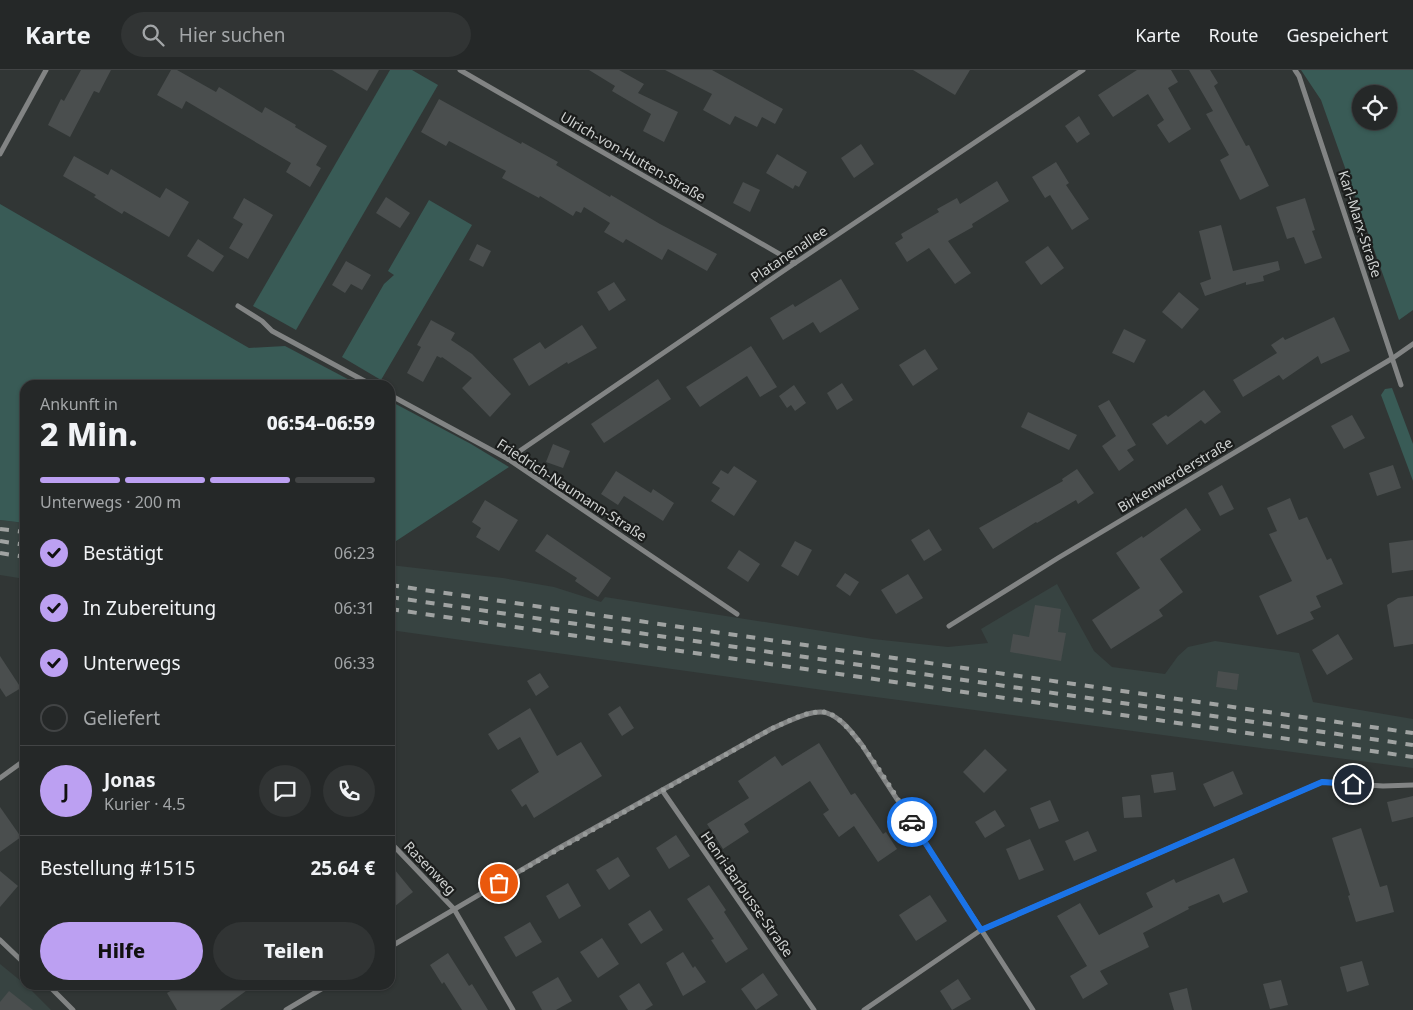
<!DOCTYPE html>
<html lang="de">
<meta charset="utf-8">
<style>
:root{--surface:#252828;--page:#313434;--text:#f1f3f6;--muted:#a3a6a8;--line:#424445;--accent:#bca0f2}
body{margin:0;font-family:"Noto Sans",sans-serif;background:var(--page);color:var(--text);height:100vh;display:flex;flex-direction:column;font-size:19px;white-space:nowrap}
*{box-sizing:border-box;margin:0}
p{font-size:16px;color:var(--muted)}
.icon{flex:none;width:28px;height:28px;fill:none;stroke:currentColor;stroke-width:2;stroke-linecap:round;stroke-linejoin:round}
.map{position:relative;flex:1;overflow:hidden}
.details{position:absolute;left:20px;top:310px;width:375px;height:610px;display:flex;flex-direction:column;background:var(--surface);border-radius:15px;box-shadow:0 1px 4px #0004,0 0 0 1px var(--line)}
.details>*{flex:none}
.buttons{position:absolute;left:1352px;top:15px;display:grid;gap:10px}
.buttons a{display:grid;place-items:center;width:45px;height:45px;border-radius:50%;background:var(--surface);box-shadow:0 1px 4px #0004,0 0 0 1px var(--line);font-size:25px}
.pin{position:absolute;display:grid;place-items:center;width:42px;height:42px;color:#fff;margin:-21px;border:2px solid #fff;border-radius:50%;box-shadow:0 1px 5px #0007}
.courier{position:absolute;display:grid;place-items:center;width:50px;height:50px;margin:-25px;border:4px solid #1a73e8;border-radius:50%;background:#fff;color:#222;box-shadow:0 1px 6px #0007}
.headline em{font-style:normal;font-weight:800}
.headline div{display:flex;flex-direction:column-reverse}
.headline{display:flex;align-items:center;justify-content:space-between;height:85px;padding:0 20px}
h1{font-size:32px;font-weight:800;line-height:38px}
.bar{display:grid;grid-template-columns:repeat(4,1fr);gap:8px 5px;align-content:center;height:60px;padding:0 20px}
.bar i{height:6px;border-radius:4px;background:var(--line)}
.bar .current{background:var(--accent)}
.bar p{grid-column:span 4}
.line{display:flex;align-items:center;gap:12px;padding:0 20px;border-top:1px solid var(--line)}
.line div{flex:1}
.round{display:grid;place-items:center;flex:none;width:52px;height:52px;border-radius:26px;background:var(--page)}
ol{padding:0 20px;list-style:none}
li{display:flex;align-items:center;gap:15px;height:55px}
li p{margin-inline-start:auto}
li .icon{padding:5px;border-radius:50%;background:var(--accent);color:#111;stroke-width:4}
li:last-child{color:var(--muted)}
li i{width:28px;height:28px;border:2px solid var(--line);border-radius:50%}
.button{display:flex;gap:10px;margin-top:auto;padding:10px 20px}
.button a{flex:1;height:58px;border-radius:30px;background:var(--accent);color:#111;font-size:20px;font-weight:800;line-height:58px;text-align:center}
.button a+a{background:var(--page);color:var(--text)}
header{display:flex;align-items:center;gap:30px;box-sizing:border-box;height:70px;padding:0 25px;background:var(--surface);border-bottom:1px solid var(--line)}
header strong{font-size:24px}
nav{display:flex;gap:28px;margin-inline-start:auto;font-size:18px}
.search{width:350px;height:45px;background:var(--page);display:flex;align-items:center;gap:12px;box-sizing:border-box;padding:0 18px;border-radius:28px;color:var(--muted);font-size:19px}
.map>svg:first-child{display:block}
</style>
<header>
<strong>Karte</strong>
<div class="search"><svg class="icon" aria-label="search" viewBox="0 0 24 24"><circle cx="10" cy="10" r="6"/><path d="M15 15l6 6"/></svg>Hier suchen</div>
<nav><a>Karte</a><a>Route</a><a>Gespeichert</a></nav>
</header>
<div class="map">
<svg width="1413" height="940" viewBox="0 0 1413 940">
<rect width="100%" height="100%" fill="#313635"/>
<!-- built -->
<g fill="#374341">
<path d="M0,450L25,453V509L0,505Z"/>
<path d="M390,495L503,508L554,517L601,532L605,527L873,569L948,577L988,573L981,559L1057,514L1094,581L1112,597L1165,604L1178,586L1188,577L1215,571L1299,583L1313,632L1413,649V698L830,621L390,560Z"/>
<path d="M0,894L27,916L51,940H0Z"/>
</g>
<!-- green -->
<g fill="#395b56" fill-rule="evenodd">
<path d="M390,0H412L438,15L296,260L253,236Z"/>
<path d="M1301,0H1413V240L1399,250L1321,30ZM1361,24H1389V51H1361Z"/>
<path d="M429,130L472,155L381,310L342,287L384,214L394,205L388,201Z"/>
<path d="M0,134L249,278L285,276L359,315H25V453L0,450Z"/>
<path d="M1392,318L1413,374V411L1381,325L1385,319Z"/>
<path d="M390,331L471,374L509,397L390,475Z"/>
</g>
<!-- building -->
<g fill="#4a4e4e">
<path d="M81,0H111L99,23L94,21L70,67L48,55L61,29L64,31Z"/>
<path d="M171,0H177L216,22L219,17L262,43L265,37L296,55L295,57L327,76L316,95L321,98L310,117L286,102L291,93L186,31L182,39L157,25Z"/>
<path d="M332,0H379L367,21Z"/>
<path d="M589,0H619L644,14L638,23L678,42L664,72L643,61L651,44L612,21L615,16Z"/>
<path d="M665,0H712L783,39L775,54L762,47L757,57L735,46L730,55L703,40L712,24Z"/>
<path d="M913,0H970L955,25Z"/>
<path d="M1137,0H1171L1178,12L1168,18L1191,59L1169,73L1157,55L1164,50L1148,24L1113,47L1098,25Z"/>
<path d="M1189,0H1210L1218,13L1214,16L1246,76L1249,75L1269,116L1240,130L1220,90L1229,85L1206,44L1213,41Z"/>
<path d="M439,29L521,74L522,72L558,92L556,95L610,127L611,125L660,154L717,184L707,201L668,179L662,190L626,169L623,173L604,162L610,153L584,137L581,143L576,141L573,146L540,126L539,128L502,108L506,101L449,71L446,76L421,62Z"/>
<path d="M1079,46L1090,64L1077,73L1065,56Z"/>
<path d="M861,74L874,94L854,108L841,88Z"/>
<path d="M777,84L807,102L799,117L795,115L793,119L766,103Z"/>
<path d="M74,86L108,105L111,99L160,128L166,118L189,132L169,167L124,141L122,144L94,127L96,125L63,106Z"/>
<path d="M1056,92L1069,113L1066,115L1089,149L1072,160L1050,125L1045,128L1032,107Z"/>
<path d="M997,111L1009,131L972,154L973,157L948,171L971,203L955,214L929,178L907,192L895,173L903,168L901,164L939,142L937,139L957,128L960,134Z"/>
<path d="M743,112L760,120L750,142L733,133Z"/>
<path d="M386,127L410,143L400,158L376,143Z"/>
<path d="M244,128L273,145L248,189L229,178L243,154L233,148Z"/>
<path d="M1305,128L1315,160L1312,161L1322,188L1305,194L1294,167L1287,169L1276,137Z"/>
<path d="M1221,155L1233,201L1278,191L1280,200L1263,206L1264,211L1246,215V212L1205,226L1200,213L1211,209L1199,161Z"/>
<path d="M198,169L224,186L213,202L187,186Z"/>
<path d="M477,174L491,181L483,197L469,190Z"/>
<path d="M1048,176L1064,198L1041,215L1025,192Z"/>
<path d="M346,191L371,205L362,220L351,214L345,223L332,215Z"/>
<path d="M841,209L859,239L820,263L813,252L783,270L770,248L793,234L795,237Z"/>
<path d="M614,212L626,230L609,241L597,222Z"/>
<path d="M1179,222L1199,239L1182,259L1162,242Z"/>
<path d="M1334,247L1350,281L1321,294L1318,286L1283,310L1279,305L1243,327L1233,310L1277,283L1271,275L1283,267L1285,270Z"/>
<path d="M431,250L455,263L451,270L472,284L511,324L490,347L462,318L472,308L442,287L441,288L437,286L423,312L407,303L421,277L417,275Z"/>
<path d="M582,255L597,278L568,294L567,292L529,316L513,289L540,272L545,279Z"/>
<path d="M1124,259L1146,270L1134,293L1112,283Z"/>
<path d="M751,276L777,317L760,327L747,306L700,337L686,317Z"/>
<path d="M925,279L938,299L913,316L899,295Z"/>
<path d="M658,309L671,329L604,373L591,354Z"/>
<path d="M842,313L853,330L837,340L827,323Z"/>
<path d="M794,315L806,333L795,341L791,335L787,338L779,326Z"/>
<path d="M1204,320L1221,342L1205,354L1201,350L1167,375L1152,354L1166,345L1168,347Z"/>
<path d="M1109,330L1136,375L1127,380L1134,390L1119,401L1102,376L1116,366L1098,336Z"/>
<path d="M1028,342L1077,365L1069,380L1021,357Z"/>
<path d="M1352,345L1365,368L1344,379L1331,356Z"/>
<path d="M553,374L570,381L563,398L546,392Z"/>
<path d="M1393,395L1401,418L1377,426L1369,403Z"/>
<path d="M734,396L757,411L734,446L711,431L720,418L712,413L721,400L728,404Z"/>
<path d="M1077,399L1094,423L1078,434L1076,430L1037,453L1036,452L993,479L979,458L1063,411L1062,409Z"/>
<path d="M616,401L651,423L653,419L674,433L663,451L624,426L618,435L601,424Z"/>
<path d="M1222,415L1234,439L1220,446L1208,423Z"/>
<path d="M1290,428L1299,450L1307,447L1327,490L1331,488L1343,514L1316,526L1321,537L1310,542L1314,549L1277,565L1259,526L1292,511L1269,464L1277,461L1267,438Z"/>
<path d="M485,430L518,450L499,481L476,467L481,458L472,452Z"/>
<path d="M1186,438L1201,460L1160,489L1183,522L1159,540L1163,546L1111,579L1092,550L1140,518L1116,483L1142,466L1143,468Z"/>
<path d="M929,459L942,480L924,491L911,470Z"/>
<path d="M547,464L611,508L598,527L575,511L577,508L535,481Z"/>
<path d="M1413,470V500L1392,503L1389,473Z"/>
<path d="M795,471L812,480L798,506L781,496Z"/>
<path d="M739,480L760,494L748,512L727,498Z"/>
<path d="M845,503L859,512L850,526L836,516Z"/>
<path d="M908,504L923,528L896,544L881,520Z"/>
<path d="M1413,526V574L1394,577L1387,535L1398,528Z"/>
<path d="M1035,535L1061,539L1058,562L1066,563L1061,591L1010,582L1013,564L1029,567Z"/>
<path d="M1338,564L1353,589L1327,605L1312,580Z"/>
<path d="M0,586L21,618L6,627L0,618Z"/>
<path d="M1218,601L1239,604L1237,620L1216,617Z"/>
<path d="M540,603L549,617L536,626L527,611Z"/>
<path d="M620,636L634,658L622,666L608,644Z"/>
<path d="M530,638L557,686L581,672L602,706L534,748L526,734L522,737L511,720L539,702L520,667L498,680L488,664Z"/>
<path d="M819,673L851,725L855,723L883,764L886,762L897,779L878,792L854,756L839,767L823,744L829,740L810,711L744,754L749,762L723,779L707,754L749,728L738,711L775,686L782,696Z"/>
<path d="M985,679L1007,700L984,723L963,702Z"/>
<path d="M1233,701L1243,724L1214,737L1203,714Z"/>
<path d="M1173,702L1176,720L1154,723L1151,705Z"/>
<path d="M1140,725L1142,747L1124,748L1122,727Z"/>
<path d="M1413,726V747L1392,752L1387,732Z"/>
<path d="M1050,730L1059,751L1039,759L1030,738Z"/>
<path d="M0,737L21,767L0,782Z"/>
<path d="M995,740L1005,756L985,768L975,752Z"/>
<path d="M1361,758L1380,817L1387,815L1394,842L1356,852L1348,826L1350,825L1332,768Z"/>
<path d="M1088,761L1097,781L1074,791L1065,771Z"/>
<path d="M676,765L690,786L669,799L656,778Z"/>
<path d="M1030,769L1044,800L1019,810L1006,779Z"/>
<path d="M618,787L630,806L609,820L596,800Z"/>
<path d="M1234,788L1248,822L1223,833L1219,824L1188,837L1189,839L1143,863L1149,877L1100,901L1108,914L1083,929L1070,906L1087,896L1057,846L1080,833L1099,865L1153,837L1146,823L1174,809L1176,813Z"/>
<path d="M390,794L413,822L390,840Z"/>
<path d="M0,801L18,816L0,837Z"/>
<path d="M568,813L581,836L559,849L546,826Z"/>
<path d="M709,815L726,840L724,842L748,879L726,893L711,870L714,869L687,829Z"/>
<path d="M930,825L947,851L916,871L899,845Z"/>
<path d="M650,840L663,860L641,874L628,854Z"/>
<path d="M530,852L542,872L516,887L504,867Z"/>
<path d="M602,868L619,894L598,908L580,882Z"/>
<path d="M683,882L693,898L695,896L706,912L683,926L666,893Z"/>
<path d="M448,883L469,916L472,914L488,940H462L444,912L442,914L430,895Z"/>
<path d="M1362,891L1369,915L1347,922L1340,897Z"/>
<path d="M763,903L778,925L756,940L741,919Z"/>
<path d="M558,907L572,931L556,940H542L532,922Z"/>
<path d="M958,909L971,929L952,940L940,921Z"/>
<path d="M1281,910L1288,935L1270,939L1263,914Z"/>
<path d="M639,913L653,935L645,940H628L619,926Z"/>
<path d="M181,915H254L220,940H177L167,923Z"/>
<path d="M1187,918L1192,940H1174L1169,923Z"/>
<path d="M9,921L33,940H0V932Z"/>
</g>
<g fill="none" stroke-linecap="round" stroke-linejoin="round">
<!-- minor -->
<g stroke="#828484" stroke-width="5">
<path d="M460,0L795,193"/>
<path d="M1295,0L1299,6L1401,315"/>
<path d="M0,84L46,0"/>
<path d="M238,236L262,251L272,261L372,315"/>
<path d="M390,325L508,389L737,544"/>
<path d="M508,389L795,193L1083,0"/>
<path d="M949,556L1058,488L1393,288L1413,274"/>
<path d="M0,708L25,690"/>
<path d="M662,720L814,940"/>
<path d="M390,772L454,839L513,940"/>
<path d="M0,870L25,894"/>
<path d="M390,877L559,778L771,659C785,653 813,638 827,643C842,648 853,664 862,675L1033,940"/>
<path d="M48,915L73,940"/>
<path d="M286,940L328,915"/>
<path d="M864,940L981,860L1322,712L1383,716L1413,715"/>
</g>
<!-- rail -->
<g stroke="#a0a3a2" stroke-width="4" stroke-dasharray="9 9" stroke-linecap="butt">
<path d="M0,459L25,462"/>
<path d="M0,471L25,475"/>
<path d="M0,483L25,487"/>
<path d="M390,515L1413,663"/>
<path d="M390,527L1413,675"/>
<path d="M390,539L1413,687"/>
</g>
</g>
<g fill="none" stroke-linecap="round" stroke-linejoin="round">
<!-- done -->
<path stroke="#989b9a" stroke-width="5" stroke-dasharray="0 9" d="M499,813L771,659C787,652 807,640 825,642C851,646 897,729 912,752"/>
<!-- route -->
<path stroke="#1a73e8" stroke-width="6" d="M912,752L981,860L1322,712L1353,714"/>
</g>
<g text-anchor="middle" stroke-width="4.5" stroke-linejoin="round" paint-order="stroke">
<!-- street labels -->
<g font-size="14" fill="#cfd2d1" stroke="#1b1d1c">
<text transform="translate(633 87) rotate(30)" y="5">Ulrich-von-Hutten-Straße</text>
<text transform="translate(1360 154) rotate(72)" y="5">Karl-Marx-Straße</text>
<text transform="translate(789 184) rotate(-34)" y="5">Platanenallee</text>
<text transform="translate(1175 405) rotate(-31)" y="5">Birkenwerderstraße</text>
<text transform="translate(572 420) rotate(33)" y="5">Friedrich-Naumann-Straße</text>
<text transform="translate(430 798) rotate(46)" y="5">Rasenweg</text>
<text transform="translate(747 824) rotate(55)" y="5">Henri-Barbusse-Straße</text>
</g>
</g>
</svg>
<div class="buttons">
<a><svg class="icon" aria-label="locate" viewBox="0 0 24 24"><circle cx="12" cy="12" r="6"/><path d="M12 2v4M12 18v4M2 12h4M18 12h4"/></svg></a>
</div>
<div class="pin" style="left:499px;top:813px;background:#ea580c"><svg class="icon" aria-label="bag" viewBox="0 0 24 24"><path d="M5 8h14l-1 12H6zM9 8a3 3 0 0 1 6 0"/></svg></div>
<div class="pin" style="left:1353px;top:714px;background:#1f2937"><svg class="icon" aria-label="home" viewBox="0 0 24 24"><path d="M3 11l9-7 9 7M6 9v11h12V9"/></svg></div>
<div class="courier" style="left:912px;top:752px"><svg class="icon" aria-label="car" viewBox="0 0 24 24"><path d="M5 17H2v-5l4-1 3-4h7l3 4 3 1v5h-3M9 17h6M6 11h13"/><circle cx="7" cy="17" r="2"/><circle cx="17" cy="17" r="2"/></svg></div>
<section class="details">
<div class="headline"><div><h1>2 Min.</h1><p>Ankunft in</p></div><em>06:54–06:59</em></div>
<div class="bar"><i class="current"></i><i class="current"></i><i class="current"></i><i></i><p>Unterwegs · 200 m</p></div>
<ol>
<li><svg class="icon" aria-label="check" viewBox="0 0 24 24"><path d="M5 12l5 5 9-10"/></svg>Bestätigt<p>06:23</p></li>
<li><svg class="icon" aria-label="check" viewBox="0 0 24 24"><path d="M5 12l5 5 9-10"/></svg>In Zubereitung<p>06:31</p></li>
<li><svg class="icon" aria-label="check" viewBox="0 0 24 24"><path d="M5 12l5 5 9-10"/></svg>Unterwegs<p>06:33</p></li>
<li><i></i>Geliefert</li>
</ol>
<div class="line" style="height:90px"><b class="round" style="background:var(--accent);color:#111">J</b><div><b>Jonas</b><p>Kurier · 4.5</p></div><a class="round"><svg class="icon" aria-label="chat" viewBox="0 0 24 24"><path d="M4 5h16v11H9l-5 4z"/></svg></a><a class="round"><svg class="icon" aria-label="phone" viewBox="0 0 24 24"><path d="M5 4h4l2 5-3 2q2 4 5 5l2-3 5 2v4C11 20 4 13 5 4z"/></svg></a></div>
<div class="line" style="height:65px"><div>Bestellung #1515</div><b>25.64 €</b></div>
<div class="button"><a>Hilfe</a><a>Teilen</a></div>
</section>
</div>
